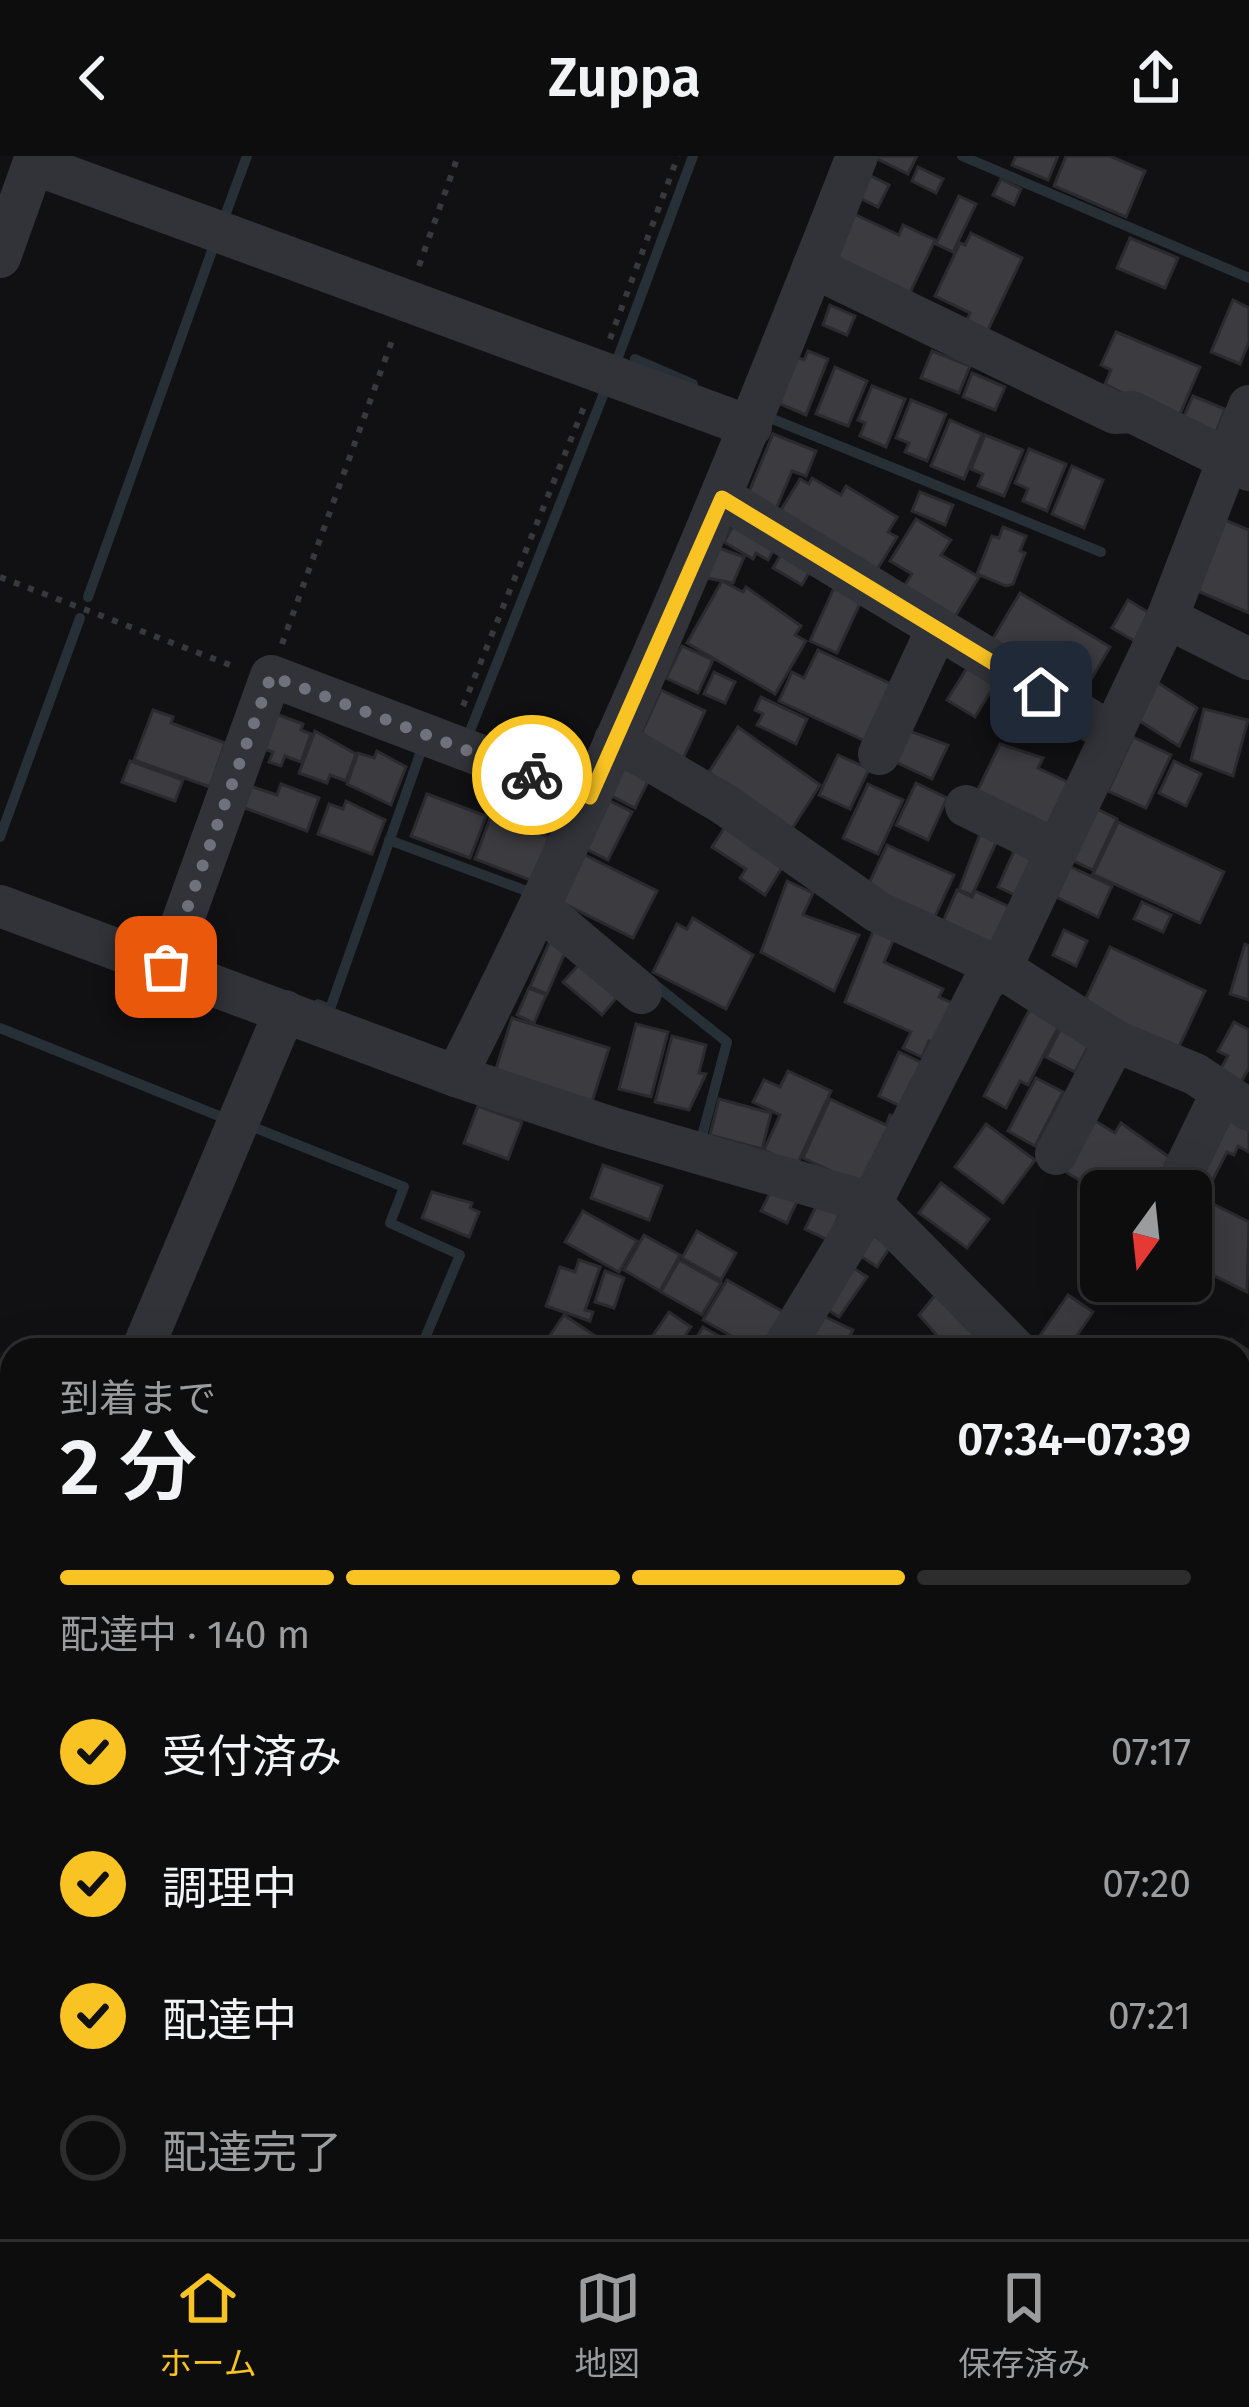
<!DOCTYPE html>
<html lang="ja">
<meta charset="utf-8">
<style>
:root{--surface:#0d0d0e;--page:#1b1b1c;--text:#f1f3f6;--muted:#9a9c9e;--line:#2d2d2e;--accent:#f9c323}
body{margin:0;font-family:"Fira Sans","Noto Sans JP",sans-serif;background:var(--page);color:var(--text);height:100vh;display:flex;flex-direction:column;font-size:45px;white-space:nowrap}
*{box-sizing:border-box;margin:0}
p{font-size:39px;color:var(--muted)}
.icon{flex:none;width:66px;height:66px;fill:none;stroke:currentColor;stroke-width:2;stroke-linecap:round;stroke-linejoin:round}
.map{position:relative;flex:1;overflow:hidden}
.drawer{position:absolute;left:0px;top:1182px;width:1251px;height:903px;display:flex;flex-direction:column;background:var(--surface);border-radius:36px 36px 0 0;box-shadow:0 12px 48px #0002,0 0 0 3px var(--line)}
.drawer>*{flex:none}
.needle{width:78px;rotate:195deg}
.fabs{position:absolute;left:1080px;top:1014px;display:grid;gap:24px}
.fabs a{display:grid;place-items:center;width:132px;height:132px;border-radius:18px;background:var(--surface);box-shadow:0 12px 48px #0002,0 0 0 3px var(--line);font-size:60px}
.pin{position:absolute;display:grid;place-items:center;width:102px;height:102px;color:#fff;margin:-51px;border-radius:24px;box-shadow:0 6px 18px #0006}
.courier{position:absolute;display:grid;place-items:center;width:120px;height:120px;margin:-60px;border:9px solid #f9c323;border-radius:50%;background:#fff;color:#222;box-shadow:0 3px 15px #0007}
.overview em{font-style:normal;font-weight:600}
.overview div{display:flex;flex-direction:column-reverse}
.overview{display:flex;align-items:center;justify-content:space-between;height:204px;padding:0 60px}
h1{font-size:78px;font-weight:600;line-height:90px}
.bar{display:grid;grid-template-columns:repeat(4,1fr);gap:18px 12px;align-content:center;height:144px;padding:0 60px}
.bar i{height:15px;border-radius:9px;background:var(--line)}
.bar .active{background:var(--accent)}
.bar p{grid-column:span 4}
ol{padding:0 60px;list-style:none}
li{display:flex;align-items:center;gap:36px;height:132px}
li p{margin-inline-start:auto}
li .icon{padding:12px;border-radius:50%;background:var(--accent);color:#111;stroke-width:4}
li:last-child{color:var(--muted)}
li i{width:66px;height:66px;border:6px solid var(--line);border-radius:50%}
header{display:flex;justify-content:space-between;align-items:center;height:156px;padding:0 60px;background:var(--surface);font-size:54px;font-weight:600}
.dock{display:flex;justify-content:space-around;align-items:center;height:168px;border-top:3px solid var(--line);background:var(--surface);font-size:33px;color:var(--muted)}
.dock a{display:grid;justify-items:center;gap:6px}
.dock .active{color:var(--accent)}
.map>svg:first-child{display:block}
</style>
<header><svg class="icon" aria-label="back" viewBox="0 0 24 24"><path d="M15 5l-7 7 7 7"/></svg>Zuppa<svg class="icon" aria-label="share" viewBox="0 0 24 24"><path d="M12 15V3M7 8l5-5 5 5M5 13v7h14v-7"/></svg></header>
<div class="map">
<svg width="1249" height="2083" viewBox="0 0 1249 2083">
<rect width="100%" height="100%" fill="#111113"/>
<g fill="none" stroke-linecap="round" stroke-linejoin="round">
<!-- stream -->
<g stroke="#272f37" stroke-width="10">
<path d="M962,0L1249,122"/>
<path d="M226,57L247,0"/>
<path d="M635,203L693,228"/>
<path d="M617,204L693,0"/>
<path d="M775,264L1101,396"/>
<path d="M88,441L213,92"/>
<path d="M470,575L606,232"/>
<path d="M0,681L80,462"/>
<path d="M389,684L524,734"/>
<path d="M654,828L727,886L701,984"/>
<path d="M318,848L330,853L420,598"/>
<path d="M0,872L224,962"/>
<path d="M248,969L404,1031L390,1067L460,1099L420,1194"/>
<path d="M55,2083L59,2073"/>
<path d="M672,2083L675,2073"/>
</g>
</g>
<!-- building -->
<g fill="#3b3b40" stroke="#2b2b2f" stroke-width="3">
<path d="M871,0H917L908,18Z"/>
<path d="M1016,0H1058L1048,24L1012,9Z"/>
<path d="M1066,0H1110L1145,15L1126,61L1054,30Z"/>
<path d="M918,11L943,23L936,37L912,25Z"/>
<path d="M867,18L889,29L878,51L856,40Z"/>
<path d="M1001,23L1021,33L1014,49L993,39Z"/>
<path d="M959,40L976,48L953,96L936,88Z"/>
<path d="M854,58L899,79L903,69L935,84L910,137L833,100Z"/>
<path d="M971,77L1022,102L987,176L966,166L970,157L935,140L960,87L965,89Z"/>
<path d="M1130,82L1178,102L1165,132L1117,112Z"/>
<path d="M1233,144L1249,152V186L1240,208L1211,196Z"/>
<path d="M830,149L855,160L847,179L823,169Z"/>
<path d="M1116,176L1200,211L1177,265L1105,228L1111,214L1101,209Z"/>
<path d="M808,195L828,203L806,259L780,248L793,199L804,204Z"/>
<path d="M932,195L970,210L959,237L921,222Z"/>
<path d="M835,211L867,225L848,270L816,258Z"/>
<path d="M972,217L1005,231L995,254L963,241Z"/>
<path d="M872,230L905,243L886,291L860,280L865,267L858,264Z"/>
<path d="M1193,240L1225,253L1212,286L1179,271Z"/>
<path d="M911,244L946,258L927,305L905,296L909,287L896,282Z"/>
<path d="M950,264L982,278L964,323L931,310Z"/>
<path d="M773,278L816,295L806,320L792,315L776,353L747,341Z"/>
<path d="M985,279L1023,294L1004,340L978,330L983,318L971,313Z"/>
<path d="M1029,293L1066,308L1047,355L1023,345L1028,333L1015,327Z"/>
<path d="M1072,310L1103,324L1084,372L1052,358Z"/>
<path d="M812,322L841,339L846,330L897,361L888,376L897,381L873,420L776,362L800,323L809,328Z"/>
<path d="M920,336L953,349L945,369L912,355Z"/>
<path d="M1213,359L1249,374V457L1193,433Z"/>
<path d="M738,361L779,385L768,404L756,397L753,403L724,386Z"/>
<path d="M916,363L951,384L941,399L979,421L950,469L899,438L912,418L890,405Z"/>
<path d="M1003,371L1026,380L1020,395L1025,397L1013,428L1006,430L977,418L992,380L999,382Z"/>
<path d="M786,390L814,407L802,429L773,412Z"/>
<path d="M719,392L744,401L733,427L707,422Z"/>
<path d="M722,425L743,436L746,431L801,470L795,479L806,485L775,538L687,487Z"/>
<path d="M834,432L861,445L837,497L810,485Z"/>
<path d="M1020,437L1110,491L1082,539L992,484Z"/>
<path d="M1128,444L1154,460L1138,487L1112,472Z"/>
<path d="M682,490L713,504L698,537L666,522Z"/>
<path d="M818,494L902,533L876,590L779,545L792,516L804,522Z"/>
<path d="M967,512L995,528L975,561L947,544Z"/>
<path d="M714,516L735,526L725,547L704,538Z"/>
<path d="M1149,521L1197,552L1179,590L1135,562Z"/>
<path d="M661,534L705,555L681,607L637,587Z"/>
<path d="M761,541L807,563L796,588L757,569L763,558L755,554Z"/>
<path d="M1204,553L1248,564L1233,620L1191,604Z"/>
<path d="M153,554L173,561L171,567L225,587L210,631L134,604Z"/>
<path d="M271,556L303,568L301,574L311,578L301,606L285,600L281,610L269,606L273,596L258,591Z"/>
<path d="M738,571L820,629L788,679L703,625Z"/>
<path d="M901,572L948,589L932,623L887,602Z"/>
<path d="M315,575L356,598L346,625L330,619L327,627L299,617Z"/>
<path d="M1133,581L1171,599L1146,652L1108,635Z"/>
<path d="M1000,588L1043,602L1038,612L1076,630L1053,681L973,644Z"/>
<path d="M377,595L406,611L391,649L347,628L358,597L374,602Z"/>
<path d="M838,599L869,613L850,653L819,639Z"/>
<path d="M130,605L183,624L175,645L122,626Z"/>
<path d="M1174,605L1201,618L1186,650L1159,637Z"/>
<path d="M626,606L651,619L635,652L610,639Z"/>
<path d="M916,627L947,642L928,684L896,669Z"/>
<path d="M281,628L319,642L307,675L242,651L250,630L277,639Z"/>
<path d="M868,628L903,644L878,698L843,682Z"/>
<path d="M427,638L486,660L470,702L411,680Z"/>
<path d="M606,643L632,656L608,704L582,691Z"/>
<path d="M346,645L385,664L372,698L318,678L329,648L343,653Z"/>
<path d="M1085,647L1117,663L1093,714L1061,699Z"/>
<path d="M491,660L549,681L533,725L475,703Z"/>
<path d="M729,665L788,702L765,739L740,722L746,713L712,691Z"/>
<path d="M1118,666L1224,716L1200,767L1093,718Z"/>
<path d="M983,670L1000,678L972,739L959,734Z"/>
<path d="M1019,684L1048,697L1015,739L998,731Z"/>
<path d="M887,689L954,719L932,767L865,736Z"/>
<path d="M583,698L657,735L633,782L559,745Z"/>
<path d="M1060,706L1112,730L1098,761L1046,736Z"/>
<path d="M787,725L813,737L803,759L859,779L834,835L761,796Z"/>
<path d="M957,734L972,741L975,735L1016,754L994,802L938,777Z"/>
<path d="M1142,746L1171,759L1163,776L1134,763Z"/>
<path d="M693,762L753,799L726,853L653,816L677,768L687,773Z"/>
<path d="M876,768L896,778L884,806L943,833L939,841L952,847L940,890L929,885L922,901L903,892L911,876L845,846Z"/>
<path d="M1064,774L1087,785L1076,810L1053,799Z"/>
<path d="M552,780L569,787L547,838L530,831Z"/>
<path d="M1245,788L1249,790V844L1230,838Z"/>
<path d="M1110,791L1205,835L1176,897L1081,853Z"/>
<path d="M585,802L623,834L602,859L563,826Z"/>
<path d="M529,832L546,839L534,867L517,859Z"/>
<path d="M1031,851L1061,866L1028,929L1020,925L1006,952L984,940Z"/>
<path d="M512,862L609,892L591,949L494,919Z"/>
<path d="M1234,866L1249,874V912L1237,933L1216,921L1228,900L1218,895Z"/>
<path d="M636,868L668,876L651,941L619,933Z"/>
<path d="M1063,868L1092,883L1075,916L1046,901Z"/>
<path d="M672,880L706,889L699,917L706,918L689,954L655,946Z"/>
<path d="M899,896L929,910L909,954L879,940Z"/>
<path d="M788,915L831,935L797,1009L764,994L780,959L753,946L764,924L780,931Z"/>
<path d="M1036,922L1063,936L1035,990L1008,975Z"/>
<path d="M719,943L771,957L762,993L710,979Z"/>
<path d="M830,943L886,969L890,959L904,965L869,1032L803,1002Z"/>
<path d="M1223,949L1249,962V996L1238,990L1234,999L1227,996L1204,1041L1183,1029Z"/>
<path d="M478,950L522,966L508,1003L464,987Z"/>
<path d="M1087,960L1115,977L1121,967L1176,1006L1158,1035L1101,1037L1056,1010Z"/>
<path d="M986,968L1035,1004L1003,1047L955,1011Z"/>
<path d="M603,1009L662,1030L649,1064L591,1042Z"/>
<path d="M941,1027L989,1063L967,1092L919,1057Z"/>
<path d="M774,1029L799,1041L787,1067L761,1055Z"/>
<path d="M432,1036L472,1047L470,1052L479,1056L469,1081L422,1062Z"/>
<path d="M1191,1037L1249,1066L1247,1136L1191,1108Z"/>
<path d="M819,1044L841,1055L828,1084L805,1073Z"/>
<path d="M583,1055L637,1085L619,1116L565,1086Z"/>
<path d="M697,1075L736,1097L721,1124L682,1102Z"/>
<path d="M869,1076L890,1091L877,1111L855,1096Z"/>
<path d="M644,1079L680,1099L660,1135L624,1114Z"/>
<path d="M579,1104L600,1111L585,1154L593,1156L590,1165L546,1150L560,1111L575,1116Z"/>
<path d="M679,1104L721,1127L702,1159L661,1136Z"/>
<path d="M846,1107L867,1121L839,1161L818,1147Z"/>
<path d="M605,1115L624,1122L614,1152L595,1146Z"/>
<path d="M727,1124L789,1159L769,1194H757L703,1164Z"/>
<path d="M941,1132L988,1194H950L919,1159Z"/>
<path d="M1068,1139L1093,1156L1067,1194H1059L1039,1181Z"/>
<path d="M669,1156L691,1171L675,1194H643Z"/>
<path d="M564,1159L616,1194H540Z"/>
<path d="M821,1159L853,1174L850,1180L871,1194H797Z"/>
<path d="M703,1171L738,1191L736,1194L691,1191Z"/>
<path d="M1231,1183L1249,1195V1214L1239,1229V1194H1224Z"/>
<path d="M1239,1301L1249,1304V1364L1239,1360Z"/>
<path d="M1239,1409L1249,1415V1444L1239,1462Z"/>
</g>
<g fill="none" stroke-linecap="round" stroke-linejoin="round">
<!-- path -->
<g stroke="#38393f" stroke-width="6" stroke-dasharray="6 9" stroke-linecap="butt">
<path d="M419,110L458,0"/>
<path d="M610,183L678,0"/>
<path d="M0,421L238,512"/>
<path d="M282,488L394,179"/>
<path d="M463,550L584,251"/>
</g>
<!-- minor -->
<g stroke="#323338" stroke-width="42">
<path d="M34,8L751,271"/>
<path d="M0,101L36,0"/>
<path d="M813,111L1115,257L1132,256L1249,314"/>
<path d="M723,342L1111,577"/>
<path d="M1167,462L1249,503"/>
<path d="M615,584L724,648L878,756L1001,812L1115,885L1195,918L1249,954"/>
<path d="M879,598L937,473"/>
<path d="M966,650L1056,694"/>
<path d="M0,750L456,920L612,972L871,1047L1016,1194"/>
<path d="M541,753L641,837"/>
<path d="M166,811L271,520L590,641"/>
<path d="M456,920C608,621 735,312 857,0"/>
<path d="M1056,998L1115,885"/>
<path d="M1174,1035L1222,936"/>
<path d="M142,1194L285,855"/>
<path d="M782,1194L871,1047L984,826L1001,812L1167,462L1249,250"/>
<path d="M1239,1381L1249,1386"/>
<path d="M0,1473L12,1477"/>
<path d="M0,1536L12,1506"/>
<path d="M1239,1607L1249,1555"/>
<path d="M1239,1983L1249,1987"/>
<path d="M336,2083L340,2073"/>
<path d="M1082,2083L1085,2073"/>
</g>
</g>
<g fill="none" stroke-linecap="round" stroke-linejoin="round">
<!-- done -->
<path stroke="#6f727c" stroke-width="12" stroke-dasharray="0 21.6" d="M166,811L271,520L532,619"/>
<!-- route -->
<path stroke="#f9c323" stroke-width="15" d="M532,619L590,641L722,342L1041,536"/>
</g>
</svg>
<div class="fabs">
<a><svg class="needle" viewBox="-14 -14 28 28"><path d="M0-13l5 13h-10z" fill="#e53935"/><path d="M0 13l5-13h-10z" fill="#9a9c9e"/></svg></a>
</div>
<div class="pin" style="left:166px;top:811px;background:#ea580c"><svg class="icon" aria-label="bag" viewBox="0 0 24 24"><path d="M5 8h14l-1 12H6zM9 8a3 3 0 0 1 6 0"/></svg></div>
<div class="pin" style="left:1041px;top:536px;background:#1f2937"><svg class="icon" aria-label="home" viewBox="0 0 24 24"><path d="M3 11l9-7 9 7M6 9v11h12V9"/></svg></div>
<div class="courier" style="left:532px;top:619px"><svg class="icon" aria-label="bike" viewBox="0 0 24 24"><circle cx="6" cy="16" r="4"/><circle cx="18" cy="16" r="4"/><path d="M6 16l4-8h5l3 8M10 8l3 8H6M13 5h3"/></svg></div>
<section class="drawer">
<div class="overview"><div><h1>2 分</h1><p>到着まで</p></div><em>07:34–07:39</em></div>
<div class="bar"><i class="active"></i><i class="active"></i><i class="active"></i><i></i><p>配達中 · 140 m</p></div>
<ol>
<li><svg class="icon" aria-label="check" viewBox="0 0 24 24"><path d="M5 12l5 5 9-10"/></svg>受付済み<p>07:17</p></li>
<li><svg class="icon" aria-label="check" viewBox="0 0 24 24"><path d="M5 12l5 5 9-10"/></svg>調理中<p>07:20</p></li>
<li><svg class="icon" aria-label="check" viewBox="0 0 24 24"><path d="M5 12l5 5 9-10"/></svg>配達中<p>07:21</p></li>
<li><i></i>配達完了</li>
</ol>
</section>
</div>
<nav class="dock">
<a class="active"><svg class="icon" aria-label="home" viewBox="0 0 24 24"><path d="M3 11l9-7 9 7M6 9v11h12V9"/></svg>ホーム</a>
<a><svg class="icon" aria-label="map" viewBox="0 0 24 24"><path d="M3 6l6-2 6 2 6-2v14l-6 2-6-2-6 2zM9 4v14M15 6v14"/></svg>地図</a>
<a><svg class="icon" aria-label="saved" viewBox="0 0 24 24"><path d="M7 4h10v16l-5-4-5 4z"/></svg>保存済み</a>
</nav>
